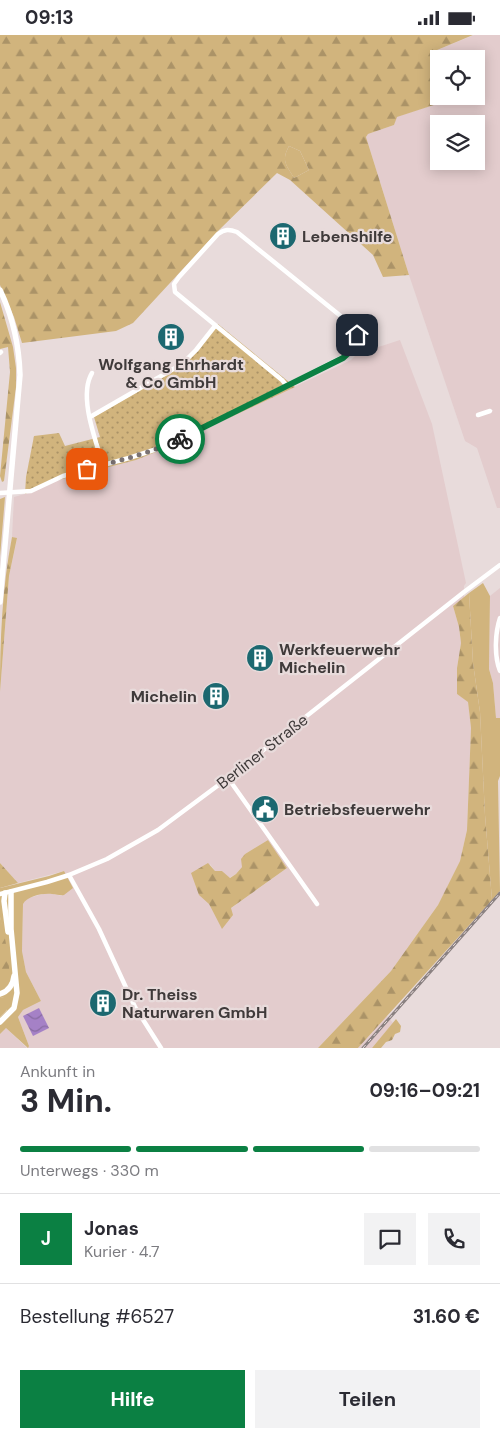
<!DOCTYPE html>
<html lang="de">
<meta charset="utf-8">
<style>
:root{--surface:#fff;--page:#f2f2f3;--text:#2b2b33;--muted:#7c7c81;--line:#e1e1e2;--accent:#0b8043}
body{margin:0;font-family:"DM Sans",sans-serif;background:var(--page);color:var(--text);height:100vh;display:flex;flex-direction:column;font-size:19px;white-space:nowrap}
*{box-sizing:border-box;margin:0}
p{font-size:16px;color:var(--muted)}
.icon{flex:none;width:28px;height:28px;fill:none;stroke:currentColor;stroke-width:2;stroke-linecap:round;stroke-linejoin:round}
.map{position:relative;height:1013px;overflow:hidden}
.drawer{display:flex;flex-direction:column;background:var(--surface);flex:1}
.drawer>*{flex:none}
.buttons{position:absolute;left:430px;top:15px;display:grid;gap:10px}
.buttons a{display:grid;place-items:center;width:55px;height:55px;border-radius:0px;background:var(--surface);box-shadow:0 2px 12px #0003;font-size:25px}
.pin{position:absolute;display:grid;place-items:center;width:42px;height:42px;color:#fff;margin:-21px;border-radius:10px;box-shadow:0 2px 8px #0006}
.courier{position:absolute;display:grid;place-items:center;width:50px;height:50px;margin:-25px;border:4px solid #0b8043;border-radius:50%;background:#fff;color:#222;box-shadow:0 1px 6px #0007}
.summary em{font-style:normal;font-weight:700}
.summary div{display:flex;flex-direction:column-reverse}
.summary{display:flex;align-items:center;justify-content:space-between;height:85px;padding:0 20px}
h1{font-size:32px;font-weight:700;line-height:38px}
.bar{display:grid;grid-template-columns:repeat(4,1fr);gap:8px 5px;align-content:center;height:60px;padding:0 20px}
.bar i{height:6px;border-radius:4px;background:var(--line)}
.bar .current{background:var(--accent)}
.bar p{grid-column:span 4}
.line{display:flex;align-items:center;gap:12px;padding:0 20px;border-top:1px solid var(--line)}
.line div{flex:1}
.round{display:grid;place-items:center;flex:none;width:52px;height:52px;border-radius:0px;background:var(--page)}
.cta{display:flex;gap:10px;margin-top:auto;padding:10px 20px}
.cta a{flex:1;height:58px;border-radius:0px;background:var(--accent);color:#fff;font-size:20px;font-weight:700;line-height:58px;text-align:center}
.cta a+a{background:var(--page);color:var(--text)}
.status{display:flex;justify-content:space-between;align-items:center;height:35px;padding:0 25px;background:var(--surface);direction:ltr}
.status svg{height:14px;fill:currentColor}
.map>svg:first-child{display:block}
</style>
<div class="status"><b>09:13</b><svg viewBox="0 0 49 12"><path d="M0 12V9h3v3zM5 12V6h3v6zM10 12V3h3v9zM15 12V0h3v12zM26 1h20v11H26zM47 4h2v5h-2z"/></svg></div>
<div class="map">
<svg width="500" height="1013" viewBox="0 0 500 1013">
<defs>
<pattern id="forest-firs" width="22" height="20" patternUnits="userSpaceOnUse" patternTransform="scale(1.25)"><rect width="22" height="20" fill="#d1b47d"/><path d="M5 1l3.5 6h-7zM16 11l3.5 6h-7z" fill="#ab9367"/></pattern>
<pattern id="park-dots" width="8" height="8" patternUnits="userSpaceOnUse" patternTransform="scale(1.25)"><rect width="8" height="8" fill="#d1b47d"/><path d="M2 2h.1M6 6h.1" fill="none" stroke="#ab9367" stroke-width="1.8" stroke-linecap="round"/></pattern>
<pattern id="water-waves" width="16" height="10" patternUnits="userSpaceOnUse" patternTransform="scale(1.25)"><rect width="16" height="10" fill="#a581c6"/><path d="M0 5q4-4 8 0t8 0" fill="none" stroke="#886ba2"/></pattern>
</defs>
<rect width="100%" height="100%" fill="#e8dbdb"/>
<!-- built -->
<g fill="#e3cccd" fill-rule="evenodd">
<path d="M474,0H500V473H497L477,413L465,406L409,240L366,102L368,99L394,90L396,82L445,66L444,61H476V24H439V45L430,18ZM439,89H476V126H439Z"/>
<path d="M400,305L432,389L466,548L464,551V563L453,571L459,592L461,608L457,633V659L468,666L471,693L467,795L460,826L438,870L391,936L318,1013H0V999L6,993L27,1013L29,1011L18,982L23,975L41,966L26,937L22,916L23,869L24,866L29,863L39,860L49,858L62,861L64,836L18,848L0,828V657L9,541L17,504L12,502L14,462L32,457L55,446L136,425L161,415L351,325L357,319ZM268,805L287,833L230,874L222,893L209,869L210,829L215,836H222L229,843L236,839L242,832L245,819Z"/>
<path d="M500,553V683H496L493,648L489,634L490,561Z"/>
<path d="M387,981L393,988L372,1013H358Z"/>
</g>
<!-- grass -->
<g fill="#d1b47d">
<path d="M289,111L300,116L309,135L294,143C286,129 281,126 289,111Z"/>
<path d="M5,462L0,522V464Z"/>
<path d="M483,548L490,561L489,634L493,648L496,683H500V741L498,746L500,856L492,865L485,780L480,677L473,628L469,558Z"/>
<path d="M64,836L73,853L64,860C60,861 57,859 52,859C43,858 27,861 23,869L22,916L26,937L41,966L23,975L18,982L29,1011L28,1013L6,993L0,999V982L7,975L5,962L0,963V954H3L5,908L0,882V853L49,841Z"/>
</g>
<!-- forest -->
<g fill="url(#forest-firs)" fill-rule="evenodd">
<path d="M0,0H473L430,18L439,45V61H444L446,66L397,82L394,90L368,99L366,102L409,240L383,242L373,220L290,145L277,138L218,196L133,288L116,296L22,308L14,282L0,250ZM289,111L300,116L309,135L294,143C286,129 281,126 289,111Z"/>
<path d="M0,267L13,312L16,333V352L4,446L2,447L0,441L10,337L8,312L0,314Z"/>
<path d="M12,502L17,503L9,541L0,657C0,606 2,553 12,502Z"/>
<path d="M469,558L473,628L480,677L485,780L492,865L358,1013H318L391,936L438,870L460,826L467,795L471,693L468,667L457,659V633L461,608L459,592L453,571Z"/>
<path d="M268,805L287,833L231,873L233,880L222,894L209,869L199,860L191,838L208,828L215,836H222L230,843L236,839L242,832L241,824L245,819Z"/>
<path d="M0,828L18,848L0,853Z"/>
<path d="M0,882C4,895 11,931 9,944C8,949 5,951 3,954H0Z"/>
<path d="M8,961L12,964C11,971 6,976 0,982V963Z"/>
<path d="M396,984L401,991L400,997L395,999L392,1005L386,1007L381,1013H372Z"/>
</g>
<!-- park -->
<path fill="url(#park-dots)" d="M218,289L295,352L161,415L136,425L55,446L25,459L26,442L34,401L59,398L65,411L100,402L94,382L185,329L199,315Z"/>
<!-- water -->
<path fill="url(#water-waves)" d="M39,973L49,993L33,1001L23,981Z"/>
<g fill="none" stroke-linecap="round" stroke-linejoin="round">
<!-- minor -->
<g stroke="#fff" stroke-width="4.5">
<path d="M0,318L1,317"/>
<path d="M92,338C78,361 96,406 103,430"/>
<path d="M478,380L490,376"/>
<path d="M90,382L182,329L196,315L215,291"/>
<path d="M0,458L31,456L63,441L129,423L160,413L192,399L350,318L355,312L357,305L353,291L237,197C229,194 225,194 218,199L179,242L174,249L175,257L282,345L287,351"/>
<path d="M500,583C495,598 494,621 500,636"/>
<path d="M228,743L317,869"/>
<path d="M69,840L99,894L135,972L161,1013"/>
<path d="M0,859L47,847L69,840L107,824L158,795L228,743L464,557L500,530"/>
</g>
<!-- major -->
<g stroke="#fff" stroke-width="5.5">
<path d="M0,255C13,282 19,310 20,340L0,567"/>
<path d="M5,858L4,866L8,897"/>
<path d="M0,959C9,956 13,950 14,941"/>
<path d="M0,987L14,973L17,958L11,894V857"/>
</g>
<!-- rail casing -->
<g stroke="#8a8181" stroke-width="3">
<path id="rail" d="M363,1013L500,858"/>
</g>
<!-- rail -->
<use href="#rail" stroke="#e8dbdb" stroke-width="1" stroke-dasharray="4" stroke-linecap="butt"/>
</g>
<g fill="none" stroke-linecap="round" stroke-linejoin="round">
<!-- done -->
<path stroke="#7a7272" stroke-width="5" stroke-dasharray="0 9" d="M87,434C119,426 150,418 180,404"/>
<!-- route -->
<path stroke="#0b8043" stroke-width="6" d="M180,404L343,323L355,312L357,300"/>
</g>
<!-- icons -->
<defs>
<g id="building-disc" transform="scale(1.4375)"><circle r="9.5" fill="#1c6870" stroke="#e8dbdb"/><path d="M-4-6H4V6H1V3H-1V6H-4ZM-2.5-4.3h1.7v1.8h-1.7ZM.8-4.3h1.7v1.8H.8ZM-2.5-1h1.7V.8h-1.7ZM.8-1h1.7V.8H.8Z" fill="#fff"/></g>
<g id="civic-disc" transform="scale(1.4375)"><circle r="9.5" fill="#1c6870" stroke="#e8dbdb"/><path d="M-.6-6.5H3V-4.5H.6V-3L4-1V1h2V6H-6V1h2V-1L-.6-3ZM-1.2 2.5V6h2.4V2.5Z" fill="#fff"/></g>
</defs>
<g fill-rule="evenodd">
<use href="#building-disc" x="283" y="201"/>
<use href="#building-disc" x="171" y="302"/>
<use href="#building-disc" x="260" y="623"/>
<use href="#building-disc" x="216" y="661"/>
<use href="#civic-disc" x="265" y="774"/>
<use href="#building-disc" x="103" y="968"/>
</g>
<g text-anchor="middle" stroke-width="4.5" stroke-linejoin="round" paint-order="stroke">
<!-- poi labels -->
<g font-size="16" font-weight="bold" fill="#3f3a3a" stroke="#e8dbdb" text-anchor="start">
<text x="302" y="207">Lebenshilfe</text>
<text x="171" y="335" text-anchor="middle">Wolfgang Ehrhardt<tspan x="171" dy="18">&amp; Co GmbH</tspan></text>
<text x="279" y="620">Werkfeuerwehr<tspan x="279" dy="18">Michelin</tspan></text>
<text x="197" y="667" text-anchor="end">Michelin</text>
<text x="284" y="780">Betriebsfeuerwehr</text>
<text x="122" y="965">Dr. Theiss<tspan x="122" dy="18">Naturwaren GmbH</tspan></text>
</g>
<!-- street labels -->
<g font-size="16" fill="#3f3a3a" stroke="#e8dbdb">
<text transform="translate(262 716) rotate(-38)" y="6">Berliner Straße</text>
</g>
</g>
</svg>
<div class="buttons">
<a><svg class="icon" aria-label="locate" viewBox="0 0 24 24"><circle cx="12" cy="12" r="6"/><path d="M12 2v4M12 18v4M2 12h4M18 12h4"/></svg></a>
<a><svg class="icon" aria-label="layers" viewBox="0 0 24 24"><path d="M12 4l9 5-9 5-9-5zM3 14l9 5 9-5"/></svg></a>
</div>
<div class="pin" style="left:87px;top:434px;background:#ea580c"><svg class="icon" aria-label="bag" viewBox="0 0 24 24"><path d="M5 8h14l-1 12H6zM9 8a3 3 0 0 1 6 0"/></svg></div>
<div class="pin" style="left:357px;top:300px;background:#1f2937"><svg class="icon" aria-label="home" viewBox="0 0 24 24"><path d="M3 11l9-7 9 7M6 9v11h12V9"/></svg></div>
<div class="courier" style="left:180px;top:404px"><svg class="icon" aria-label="bike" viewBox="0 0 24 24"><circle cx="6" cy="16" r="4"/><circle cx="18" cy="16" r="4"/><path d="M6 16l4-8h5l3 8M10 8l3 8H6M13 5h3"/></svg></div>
</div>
<section class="drawer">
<div class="summary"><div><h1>3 Min.</h1><p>Ankunft in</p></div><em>09:16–09:21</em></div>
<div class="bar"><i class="current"></i><i class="current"></i><i class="current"></i><i></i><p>Unterwegs · 330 m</p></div>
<div class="line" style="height:90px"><b class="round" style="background:var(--accent);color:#fff">J</b><div><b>Jonas</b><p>Kurier · 4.7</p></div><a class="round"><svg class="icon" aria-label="chat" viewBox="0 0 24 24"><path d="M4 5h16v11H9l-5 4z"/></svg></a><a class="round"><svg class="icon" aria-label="phone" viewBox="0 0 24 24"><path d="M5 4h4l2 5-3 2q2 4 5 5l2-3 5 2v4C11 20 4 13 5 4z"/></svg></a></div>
<div class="line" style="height:65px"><div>Bestellung #6527</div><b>31.60 €</b></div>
<div class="cta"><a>Hilfe</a><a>Teilen</a></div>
</section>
